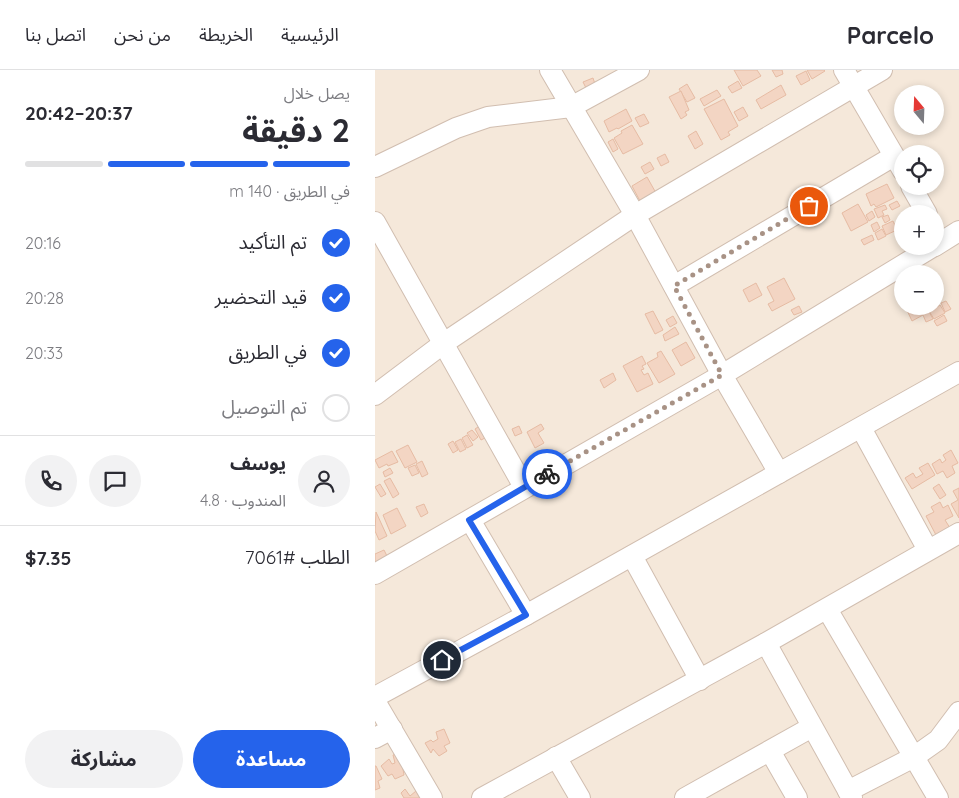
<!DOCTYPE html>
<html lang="ar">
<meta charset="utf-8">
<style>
:root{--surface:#fff;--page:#f2f2f3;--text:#2b2b33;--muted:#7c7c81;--line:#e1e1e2;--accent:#2563eb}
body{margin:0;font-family:Quicksand,"Noto Sans Arabic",sans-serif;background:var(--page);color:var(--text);direction:rtl;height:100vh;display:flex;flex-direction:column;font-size:19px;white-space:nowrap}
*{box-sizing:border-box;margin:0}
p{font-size:16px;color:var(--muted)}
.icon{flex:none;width:28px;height:28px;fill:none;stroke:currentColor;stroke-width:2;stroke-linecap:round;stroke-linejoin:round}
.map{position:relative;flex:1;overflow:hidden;direction:ltr}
.side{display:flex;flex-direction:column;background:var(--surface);width:375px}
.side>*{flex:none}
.needle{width:32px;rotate:341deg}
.buttons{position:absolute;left:519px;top:15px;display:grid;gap:10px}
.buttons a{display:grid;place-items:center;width:50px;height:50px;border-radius:50%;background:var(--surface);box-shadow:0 2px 8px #0003;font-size:25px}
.pin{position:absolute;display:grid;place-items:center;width:42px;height:42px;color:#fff;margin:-21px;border:2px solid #fff;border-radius:50%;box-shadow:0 1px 5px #0007}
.courier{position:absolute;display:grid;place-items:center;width:50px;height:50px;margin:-25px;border:4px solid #2563eb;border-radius:50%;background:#fff;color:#222;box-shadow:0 1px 6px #0007}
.headline em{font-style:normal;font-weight:700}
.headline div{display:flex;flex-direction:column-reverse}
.headline{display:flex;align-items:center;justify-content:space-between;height:85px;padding:0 25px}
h1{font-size:32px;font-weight:700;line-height:38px}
.bar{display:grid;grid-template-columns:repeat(4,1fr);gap:8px 5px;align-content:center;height:60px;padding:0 25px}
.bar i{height:6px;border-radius:4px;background:var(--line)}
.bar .current{background:var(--accent)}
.bar p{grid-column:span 4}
.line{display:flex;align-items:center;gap:12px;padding:0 25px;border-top:1px solid var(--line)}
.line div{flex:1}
.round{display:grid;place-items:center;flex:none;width:52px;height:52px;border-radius:26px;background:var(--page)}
ol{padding:0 25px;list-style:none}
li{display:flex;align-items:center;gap:15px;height:55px}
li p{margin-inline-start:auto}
li .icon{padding:5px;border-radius:50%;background:var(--accent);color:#fff;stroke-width:4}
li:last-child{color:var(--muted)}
li i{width:28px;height:28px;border:2px solid var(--line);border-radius:50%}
.primary-button{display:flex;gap:10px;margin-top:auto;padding:10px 25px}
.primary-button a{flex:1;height:58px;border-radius:30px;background:var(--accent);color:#fff;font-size:20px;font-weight:700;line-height:58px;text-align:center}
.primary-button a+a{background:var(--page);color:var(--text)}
header{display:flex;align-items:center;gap:30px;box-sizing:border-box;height:70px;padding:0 25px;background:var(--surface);border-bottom:1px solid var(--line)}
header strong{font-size:24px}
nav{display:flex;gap:28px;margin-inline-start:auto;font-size:18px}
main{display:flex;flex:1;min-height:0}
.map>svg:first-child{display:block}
</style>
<header>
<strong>Parcelo</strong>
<nav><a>الرئيسية</a><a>الخريطة</a><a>من نحن</a><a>اتصل بنا</a></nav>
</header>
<main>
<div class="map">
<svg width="584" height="728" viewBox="0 0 584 728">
<rect width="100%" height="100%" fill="#fdf6ec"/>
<!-- residential -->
<path fill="#f5e8da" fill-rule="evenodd" d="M0,0H584V728H0ZM528,24H560V56H528ZM528,84H560V116H528ZM528,144H560V176H528ZM528,204H560V236H528Z"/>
<!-- building -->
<g fill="#f3d5c3" stroke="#e6bba3">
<path d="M359,0H382L386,6L368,16Z"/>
<path d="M397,0H407L408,4L401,7Z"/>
<path d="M432,0H449L450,1L437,9Z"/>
<path d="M431,1L435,10L426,15L421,6Z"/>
<path d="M218,8L220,14L211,18L208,12Z"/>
<path d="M363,11L367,18L357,23L353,17Z"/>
<path d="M312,14L320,28L312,32L304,19Z"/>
<path d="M406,15L411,25L386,39L381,30Z"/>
<path d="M342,20L346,26L329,36L325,29Z"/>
<path d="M306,21L314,40L310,42L312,45L306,49L294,27Z"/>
<path d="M349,29L363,56L353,62L355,65L346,70L329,39Z"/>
<path d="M368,37L373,46L364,51L359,42Z"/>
<path d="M251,39L257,51L243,59L242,58L234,62L229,51Z"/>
<path d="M269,44L274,53L265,57L260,48Z"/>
<path d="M257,55L268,74L248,84L239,68L247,63L246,61Z"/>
<path d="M321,61L328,74L320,79L313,66Z"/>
<path d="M238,69L243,79L238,82L233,72Z"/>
<path d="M290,84L294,92L286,96L282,88Z"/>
<path d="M275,92L279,99L270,104L266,97Z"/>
<path d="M272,107L281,123L265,131L257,116Z"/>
<path d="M512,114L519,128L501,137L499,134L496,136L491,124Z"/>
<path d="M522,131L525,136L517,140L514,135Z"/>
<path d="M483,134L493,152L476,161L467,143Z"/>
<path d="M510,135L512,139L507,141L509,145L503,148L499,139Z"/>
<path d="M497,141L500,147L494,151L491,145Z"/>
<path d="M513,145L515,150L510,153L507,147Z"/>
<path d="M518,151L522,160L511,165L507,156Z"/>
<path d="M502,152L505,158L499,162L496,155Z"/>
<path d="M507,159L511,166L503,170L500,163Z"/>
<path d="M497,165L499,170L489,175L486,170Z"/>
<path d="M409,208L420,229L397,241L393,234L399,231L392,217Z"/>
<path d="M381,213L387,225L374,232L368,220Z"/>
<path d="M571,231L576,239L570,242L566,233Z"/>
<path d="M565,235L570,243L559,249L554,241Z"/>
<path d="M424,236L427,242L419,245L416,240Z"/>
<path d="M530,236H551L558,249L551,252L548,245L537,251Z"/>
<path d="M278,241L288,260L280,264L270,244Z"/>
<path d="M569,245L572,251L562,256L559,251Z"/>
<path d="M298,246L302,253L295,257L291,250Z"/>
<path d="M300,257L304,264L290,271L288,265Z"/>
<path d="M311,272L320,288L306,296L297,280Z"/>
<path d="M286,281L300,304L284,313L272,293L283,287L282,283Z"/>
<path d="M267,286L271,294L267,296L269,299L266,300L269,305L273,303L278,314L262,322L248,296Z"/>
<path d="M238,303L241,310L229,318L225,310Z"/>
<path d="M166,354L169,359L163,363L169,373L160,378L152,362Z"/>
<path d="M106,355L112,367L106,370L100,359Z"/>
<path d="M144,356L147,363L140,366L137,359Z"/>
<path d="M97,360L103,367L98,371L92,363Z"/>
<path d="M92,365L98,375L92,378L87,368Z"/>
<path d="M86,369L91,379L85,382L80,372Z"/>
<path d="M78,371L83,380L78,383L73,374Z"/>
<path d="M33,375L42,392L30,398L21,381Z"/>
<path d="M576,380L583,393L577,396L580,403L572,408L568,401L562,404L557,394L565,389L567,393L571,390L568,385Z"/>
<path d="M17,381L23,392L13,396L12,394L4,398L0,390Z"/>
<path d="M47,391L53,404L47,407L41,394Z"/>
<path d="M553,393L560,405L537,419L530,408L538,403L541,408L548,404L544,398Z"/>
<path d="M40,395L44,403L37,406L33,398Z"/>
<path d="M15,398L18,403L10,407L8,402Z"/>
<path d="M15,408L24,424L18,428L9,411Z"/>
<path d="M5,414L11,424L6,427L0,417Z"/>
<path d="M564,414L571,425L565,429L558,418Z"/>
<path d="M584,418V448L576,434L583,430L578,421Z"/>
<path d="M565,432L568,438L573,435L578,446L570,450L575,458L561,465L551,446L559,442L556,437Z"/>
<path d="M49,434L53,443L46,447L41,437Z"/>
<path d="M22,438L31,456L16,464L8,445Z"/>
<path d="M1,442L12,466L4,470L0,461Z"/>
<path d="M9,480L13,488L0,494V484Z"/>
<path d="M69,659L75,673L69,676L72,681L64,686L58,679L56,683L50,673L56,670L58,672L63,669L61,662Z"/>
<path d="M25,682L29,705L20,709L17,704L13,706L6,696L14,689L17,694L20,693L18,685Z"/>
<path d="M0,696H1L7,709L3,711L5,718L0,720Z"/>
<path d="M30,719L35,726L41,721L45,728H29L26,723Z"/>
</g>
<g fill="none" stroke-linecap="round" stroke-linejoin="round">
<!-- minor casing -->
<g stroke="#d1beb0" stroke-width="22">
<g id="minor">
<path d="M175,0L260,145L347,305L404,403"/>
<path d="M469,0L528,101"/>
<path d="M0,97L81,58L113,47L196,37L264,0"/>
<path d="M536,116L552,144"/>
<path d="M0,152L149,417"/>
<path d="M560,176L584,161"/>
<path d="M299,216L519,86"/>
<path d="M0,325L69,273L260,145L507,0"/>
<path d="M486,358L553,480"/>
<path d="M95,450L151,545"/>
<path d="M257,486L325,610"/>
<path d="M0,504L347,305L559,176"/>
<path d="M452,539L563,728"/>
<path d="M391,573L477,728"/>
<path d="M0,627L151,545L584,302"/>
<path d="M0,631L57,728"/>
<path d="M0,668L17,659"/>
<path d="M395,681L422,728"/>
<path d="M181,687L205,728"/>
<path d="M473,721L539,687L563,670L584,642"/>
<path d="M107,728L391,573L584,463"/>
<path d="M310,728L437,657"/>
</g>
</g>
<!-- minor -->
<use href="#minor" stroke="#fff" stroke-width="20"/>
</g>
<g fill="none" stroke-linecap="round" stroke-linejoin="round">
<!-- done -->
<path stroke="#a89285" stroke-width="5" stroke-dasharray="0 9" d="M172,404L347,305L299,216L434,136"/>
<!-- route -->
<path stroke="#2563eb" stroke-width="6" d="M67,590L151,545L94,450L172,404"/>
</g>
</svg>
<div class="buttons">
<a><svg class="needle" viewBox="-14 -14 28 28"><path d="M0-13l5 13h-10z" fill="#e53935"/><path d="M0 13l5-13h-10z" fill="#7c7c81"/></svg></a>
<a><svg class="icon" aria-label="locate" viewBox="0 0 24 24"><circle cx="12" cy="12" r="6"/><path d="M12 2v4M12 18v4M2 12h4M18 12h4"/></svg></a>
<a>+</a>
<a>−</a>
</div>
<div class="pin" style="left:434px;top:136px;background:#ea580c"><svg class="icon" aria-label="bag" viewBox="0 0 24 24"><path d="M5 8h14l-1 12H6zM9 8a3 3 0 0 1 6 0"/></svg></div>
<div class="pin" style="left:67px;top:590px;background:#1f2937"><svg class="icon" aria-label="home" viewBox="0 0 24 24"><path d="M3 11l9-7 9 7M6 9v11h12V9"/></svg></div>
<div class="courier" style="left:172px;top:404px"><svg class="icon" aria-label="bike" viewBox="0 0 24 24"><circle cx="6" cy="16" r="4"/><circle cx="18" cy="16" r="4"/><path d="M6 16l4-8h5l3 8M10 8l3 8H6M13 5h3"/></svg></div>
</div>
<section class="side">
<div class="headline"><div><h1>2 دقيقة</h1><p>يصل خلال</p></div><em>20:37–20:42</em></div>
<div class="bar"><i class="current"></i><i class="current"></i><i class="current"></i><i></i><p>في الطريق · 140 m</p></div>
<ol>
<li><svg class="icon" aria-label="check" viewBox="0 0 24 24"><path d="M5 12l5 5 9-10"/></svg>تم التأكيد<p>20:16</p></li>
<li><svg class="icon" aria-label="check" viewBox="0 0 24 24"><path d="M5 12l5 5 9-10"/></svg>قيد التحضير<p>20:28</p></li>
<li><svg class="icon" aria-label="check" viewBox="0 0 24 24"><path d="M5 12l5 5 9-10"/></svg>في الطريق<p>20:33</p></li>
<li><i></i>تم التوصيل</li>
</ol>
<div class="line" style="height:90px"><a class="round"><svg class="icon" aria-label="person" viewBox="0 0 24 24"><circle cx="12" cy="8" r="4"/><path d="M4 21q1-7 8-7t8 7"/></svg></a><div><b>يوسف</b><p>المندوب · 4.8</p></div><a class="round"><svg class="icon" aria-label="chat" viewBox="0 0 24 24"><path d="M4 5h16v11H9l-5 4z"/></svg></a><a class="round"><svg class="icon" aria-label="phone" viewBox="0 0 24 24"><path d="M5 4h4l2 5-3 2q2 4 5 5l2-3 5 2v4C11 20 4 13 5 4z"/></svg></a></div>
<div class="line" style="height:65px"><div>الطلب #7061</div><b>$7.35</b></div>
<div class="primary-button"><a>مساعدة</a><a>مشاركة</a></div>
</section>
</main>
